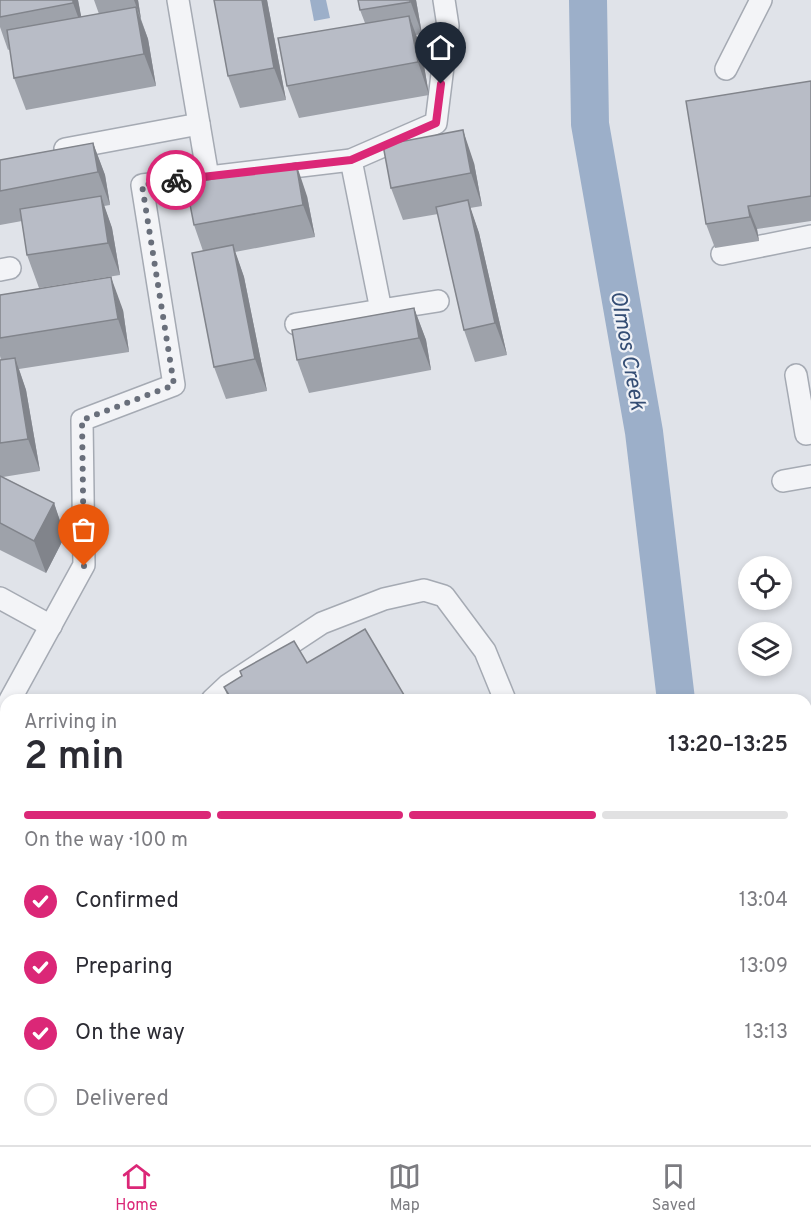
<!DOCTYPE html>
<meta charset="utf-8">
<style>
:root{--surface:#fff;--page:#f2f2f3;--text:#2b2b33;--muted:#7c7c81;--line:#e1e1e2;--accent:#db2777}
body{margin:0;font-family:Overpass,sans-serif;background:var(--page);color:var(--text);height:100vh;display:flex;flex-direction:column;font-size:22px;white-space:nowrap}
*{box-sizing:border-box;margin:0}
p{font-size:20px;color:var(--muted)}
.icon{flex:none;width:33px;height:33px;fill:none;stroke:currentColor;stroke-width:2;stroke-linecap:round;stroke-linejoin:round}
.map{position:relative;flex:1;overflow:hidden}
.drawer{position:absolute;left:0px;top:694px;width:812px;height:452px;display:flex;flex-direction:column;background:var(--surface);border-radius:18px 18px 0 0;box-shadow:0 3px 9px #0003}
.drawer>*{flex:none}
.controls{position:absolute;left:738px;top:556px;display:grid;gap:12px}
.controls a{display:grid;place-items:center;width:54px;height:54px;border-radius:50%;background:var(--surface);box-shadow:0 3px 9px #0003;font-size:30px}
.pin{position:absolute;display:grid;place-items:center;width:51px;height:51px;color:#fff;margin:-62px -26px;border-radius:50% 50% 50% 0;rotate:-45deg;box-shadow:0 0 6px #0007}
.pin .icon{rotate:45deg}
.courier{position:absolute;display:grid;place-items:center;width:60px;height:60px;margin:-30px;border:4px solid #db2777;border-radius:50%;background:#fff;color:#222;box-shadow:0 2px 8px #0007}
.head em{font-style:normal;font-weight:600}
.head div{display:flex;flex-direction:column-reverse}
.head{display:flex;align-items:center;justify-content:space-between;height:102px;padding:0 24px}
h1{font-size:39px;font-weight:600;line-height:45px}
.bar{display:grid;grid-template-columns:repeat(4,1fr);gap:9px 6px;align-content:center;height:72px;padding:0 24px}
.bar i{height:8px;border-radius:4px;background:var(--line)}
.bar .on{background:var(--accent)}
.bar p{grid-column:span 4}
ol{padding:0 24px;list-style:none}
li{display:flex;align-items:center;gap:18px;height:66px}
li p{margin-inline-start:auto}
li .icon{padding:6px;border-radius:50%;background:var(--accent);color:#fff;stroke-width:4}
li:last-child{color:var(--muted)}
li i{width:33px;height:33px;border:3px solid var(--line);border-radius:50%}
.dock{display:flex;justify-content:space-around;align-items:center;height:84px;border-top:2px solid var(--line);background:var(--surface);font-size:16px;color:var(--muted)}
.dock a{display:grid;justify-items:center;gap:3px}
.dock .on{color:var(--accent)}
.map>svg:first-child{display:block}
</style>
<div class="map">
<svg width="811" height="1145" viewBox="0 0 811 1145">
<rect width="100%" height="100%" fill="#e0e3e9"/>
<!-- water -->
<path fill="#9cafc9" d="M310,0H326L330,18L314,21Z"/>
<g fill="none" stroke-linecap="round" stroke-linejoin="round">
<!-- river -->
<g stroke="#9cafc9" stroke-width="38">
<path d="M588,0L590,124L644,432L676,700"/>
<path d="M806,1127L811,1131"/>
<path d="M476,1145L478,1140"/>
</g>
<!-- minor casing -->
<g stroke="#a5aab3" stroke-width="24">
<g id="minor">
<path d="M178,0L208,177"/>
<path d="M726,69L761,0"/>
<path d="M65,149L199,124"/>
<path d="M351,160L381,310L438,301"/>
<path d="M722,254L811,236"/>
<path d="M0,270L10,268"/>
<path d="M296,324L381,310"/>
<path d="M796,375L806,434L811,433"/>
<path d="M783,481L811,476"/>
<path d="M0,598L51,626"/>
<path d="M10,700L84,565L82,420L174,385L142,185L351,160L436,123L448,26L444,0"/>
<path d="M212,700L228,685L322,623L384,599L424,590L444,596L485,651L505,700"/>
<path d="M0,720L6,709"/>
<path d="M185,1140V1145"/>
<path d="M738,1140L746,1145"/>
<path d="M704,1145L707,1140"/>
</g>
</g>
<!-- major casing -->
<g stroke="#a0a7b5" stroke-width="30">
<g id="major">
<path d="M0,944L6,948"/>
<path d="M369,1140L379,1145"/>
</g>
</g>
<!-- minor -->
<use href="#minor" stroke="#f3f4f7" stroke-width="21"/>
<!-- major -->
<use href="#major" stroke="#fff" stroke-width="27"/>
</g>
<!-- wall -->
<g fill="#9ea2aa">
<path d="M0,0H78L81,17L99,14L94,0H138L141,19L148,39L156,86L26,110L14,78L10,49L8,50L0,27Z"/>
<path d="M267,0L286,100L240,108L228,76Z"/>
<path d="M358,0H416L422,34L416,35L421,48L429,95L299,118L287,86L365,23L360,10Z"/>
<path d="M811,81V221L757,229L759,241L715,248L706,224Z"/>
<path d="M93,143L105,175L110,205L104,206L112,228L120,275L39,288L27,255L22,221L0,225V160Z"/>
<path d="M474,163L482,206L470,208L479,233L507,355L475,362L464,330L438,214L403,220L391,188Z"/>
<path d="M307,196L315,237L235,252L244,277L267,391L226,399L214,367L203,251L194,225Z"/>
<path d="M0,295L123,310L129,352L19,369L26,390L40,471L3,477L54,503L65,536L46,573L0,550V360H1L0,356Z"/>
<path d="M414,308L426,340L431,370L309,393L297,360Z"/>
<path d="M307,663L407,700H229L224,687L242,676L240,671Z"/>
<path d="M0,996L6,997V1061L0,1059Z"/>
<path d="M0,1066L6,1067V1104H0Z"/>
</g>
<!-- shaded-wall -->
<g fill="#81848b">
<path d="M73,0H78L85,36L73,3Z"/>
<path d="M134,0H138L141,19Z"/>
<path d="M262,0H267L286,100L274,68Z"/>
<path d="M410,0H416L422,34Z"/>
<path d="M136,7L148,39L156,86L144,54Z"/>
<path d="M409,16L421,48L429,95L418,62Z"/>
<path d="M463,130L474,163L482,206L471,173Z"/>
<path d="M93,143L105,175L110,205L98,172Z"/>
<path d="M296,163L307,196L315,237L303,205Z"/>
<path d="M101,196L112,228L120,275L108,243Z"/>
<path d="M468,200L479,233L507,355L495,323Z"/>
<path d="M748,206L757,229L759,241L750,217Z"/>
<path d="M233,245L244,277L267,391L255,359Z"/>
<path d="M111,277L123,310L129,352L118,319Z"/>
<path d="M414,308L426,340L431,370L419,338Z"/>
<path d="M15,358L26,390L40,471L28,439Z"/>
<path d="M54,503L65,536L46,573L34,541Z"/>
<path d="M667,1140H686L684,1145H664Z"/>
</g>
<!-- building -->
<g fill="#b8bcc6" stroke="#81848b" stroke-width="1.5">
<path d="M0,0H73V3L0,17Z"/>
<path d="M214,0H262L274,68L228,76Z"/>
<path d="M358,0H410V2L360,10Z"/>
<path d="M136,7L144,54L14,78L7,30Z"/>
<path d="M409,16L418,62L287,86L278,38Z"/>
<path d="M811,81V196L748,206L750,217L706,224L686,101Z"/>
<path d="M463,130L471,173L391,188L383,145Z"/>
<path d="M93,143L98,172L0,191V160Z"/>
<path d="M296,163L303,205L194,225L186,184Z"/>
<path d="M101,196L108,243L27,255L20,209Z"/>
<path d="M468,200L495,323L464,330L436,207Z"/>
<path d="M233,245L255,359L214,367L192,253Z"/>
<path d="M111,277L118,319L0,338V295Z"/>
<path d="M414,308L419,338L297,360L292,330Z"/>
<path d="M15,358L28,439L0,443V360Z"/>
<path d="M0,476L54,503L34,541L0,523Z"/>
<path d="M365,629L407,700H232L224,687L242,676L240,671L294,641L307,663Z"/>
<path d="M0,996L6,997V1044L0,1043Z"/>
<path d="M6,1065V1091H0V1066Z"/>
<path d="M629,1140H667L664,1145H626Z"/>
<path d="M708,1140H714L724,1145H705Z"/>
<path d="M312,1141V1145H250Z"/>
</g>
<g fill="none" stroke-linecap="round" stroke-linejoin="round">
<!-- done -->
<path stroke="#696f7b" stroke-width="6" stroke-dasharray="0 10.8" d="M84,566L82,420L174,385L142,185L176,180"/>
<!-- route -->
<path stroke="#db2777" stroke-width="8" d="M176,180L351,160L436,123L441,84"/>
</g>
<g text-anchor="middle" stroke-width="4.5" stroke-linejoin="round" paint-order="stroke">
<!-- water labels -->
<g font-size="22" font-style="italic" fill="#344d74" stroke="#f0f2f7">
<text transform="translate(629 350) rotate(80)" y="8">Olmos Creek</text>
</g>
</g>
</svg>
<div class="controls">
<a><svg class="icon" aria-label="locate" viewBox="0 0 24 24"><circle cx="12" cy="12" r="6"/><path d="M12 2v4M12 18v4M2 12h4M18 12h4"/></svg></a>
<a><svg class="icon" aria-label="layers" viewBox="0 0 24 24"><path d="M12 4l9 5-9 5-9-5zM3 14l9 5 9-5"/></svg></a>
</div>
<div class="pin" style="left:84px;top:566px;background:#ea580c"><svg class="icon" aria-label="bag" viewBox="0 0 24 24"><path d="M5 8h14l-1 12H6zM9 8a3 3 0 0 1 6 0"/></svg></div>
<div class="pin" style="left:441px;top:84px;background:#1f2937"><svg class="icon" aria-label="home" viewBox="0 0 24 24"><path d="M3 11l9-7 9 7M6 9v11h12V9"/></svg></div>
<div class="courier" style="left:176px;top:180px"><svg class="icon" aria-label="bike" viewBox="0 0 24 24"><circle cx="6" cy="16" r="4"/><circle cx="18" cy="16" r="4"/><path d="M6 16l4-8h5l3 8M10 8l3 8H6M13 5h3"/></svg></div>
<section class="drawer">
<div class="head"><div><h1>2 min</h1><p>Arriving in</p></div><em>13:20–13:25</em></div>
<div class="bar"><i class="on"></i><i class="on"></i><i class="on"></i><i></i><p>On the way · 100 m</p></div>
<ol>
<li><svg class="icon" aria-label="check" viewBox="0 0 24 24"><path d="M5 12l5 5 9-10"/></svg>Confirmed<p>13:04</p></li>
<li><svg class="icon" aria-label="check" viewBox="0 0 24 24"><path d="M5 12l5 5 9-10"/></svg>Preparing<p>13:09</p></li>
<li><svg class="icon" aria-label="check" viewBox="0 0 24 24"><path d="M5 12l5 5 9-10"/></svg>On the way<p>13:13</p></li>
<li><i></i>Delivered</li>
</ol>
</section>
</div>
<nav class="dock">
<a class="on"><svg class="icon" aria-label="home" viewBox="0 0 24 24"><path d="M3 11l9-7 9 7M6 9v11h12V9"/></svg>Home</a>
<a><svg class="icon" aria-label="map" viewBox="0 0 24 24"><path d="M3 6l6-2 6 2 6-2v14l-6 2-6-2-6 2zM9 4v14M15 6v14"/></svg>Map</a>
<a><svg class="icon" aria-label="saved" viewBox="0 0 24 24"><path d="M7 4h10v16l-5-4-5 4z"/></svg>Saved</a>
</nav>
